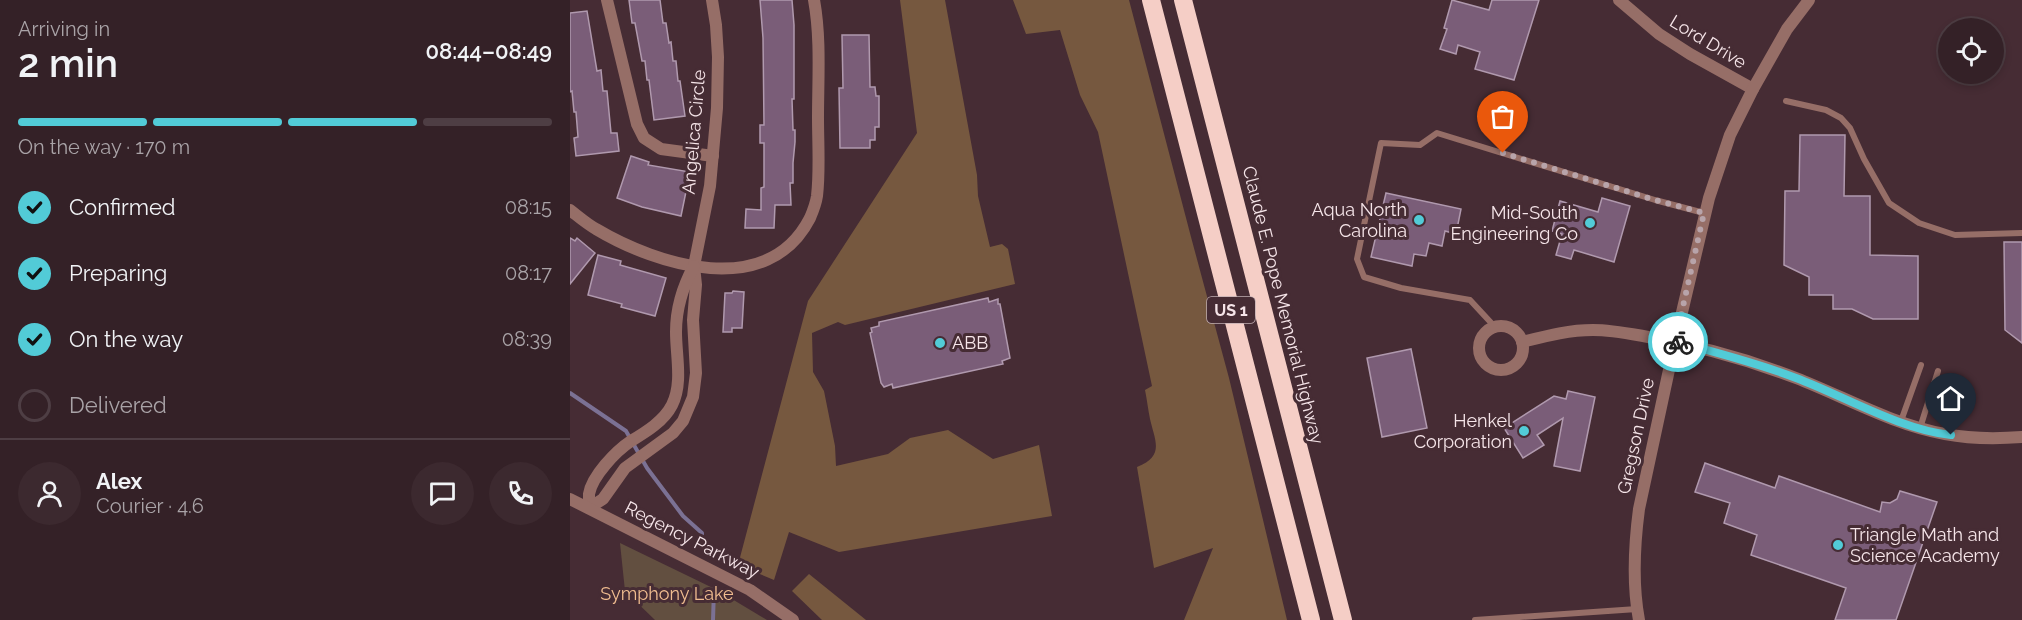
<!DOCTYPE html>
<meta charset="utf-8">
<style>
:root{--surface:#342127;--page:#3c292f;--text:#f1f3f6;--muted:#a9a3a7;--line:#4e3e44;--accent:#52cbd7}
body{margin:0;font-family:Raleway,sans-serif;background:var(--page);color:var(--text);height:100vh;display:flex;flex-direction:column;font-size:22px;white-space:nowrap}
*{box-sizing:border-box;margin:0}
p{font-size:20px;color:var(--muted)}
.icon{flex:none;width:33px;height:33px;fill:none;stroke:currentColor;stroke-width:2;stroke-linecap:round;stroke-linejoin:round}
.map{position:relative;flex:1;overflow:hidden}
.side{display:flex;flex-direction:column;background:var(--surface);width:570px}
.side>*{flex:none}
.tools{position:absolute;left:1368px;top:18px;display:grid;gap:12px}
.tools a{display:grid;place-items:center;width:66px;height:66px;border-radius:50%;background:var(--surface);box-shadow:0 3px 9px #0003,0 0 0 2px var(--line);font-size:30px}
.pin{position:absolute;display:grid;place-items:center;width:51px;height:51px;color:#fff;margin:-62px -26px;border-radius:50% 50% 50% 0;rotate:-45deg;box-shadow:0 0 6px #0007}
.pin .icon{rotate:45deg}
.courier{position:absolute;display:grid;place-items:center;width:60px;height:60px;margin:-30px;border:4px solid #52cbd7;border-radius:50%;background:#fff;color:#222;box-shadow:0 2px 8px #0007}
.head em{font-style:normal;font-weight:600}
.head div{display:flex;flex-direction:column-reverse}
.head{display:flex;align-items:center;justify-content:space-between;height:102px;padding:0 18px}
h1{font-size:39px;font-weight:600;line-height:45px}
.bar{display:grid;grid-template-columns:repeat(4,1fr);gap:9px 6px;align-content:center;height:72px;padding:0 18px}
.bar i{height:8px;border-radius:4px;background:var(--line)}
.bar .active{background:var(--accent)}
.bar p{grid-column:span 4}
.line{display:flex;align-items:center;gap:15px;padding:0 18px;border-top:2px solid var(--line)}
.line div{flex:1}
.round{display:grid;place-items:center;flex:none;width:63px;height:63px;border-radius:32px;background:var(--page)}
ol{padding:0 18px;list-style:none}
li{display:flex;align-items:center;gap:18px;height:66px}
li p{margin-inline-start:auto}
li .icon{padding:6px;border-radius:50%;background:var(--accent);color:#111;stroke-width:4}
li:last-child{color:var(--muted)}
li i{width:33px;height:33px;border:3px solid var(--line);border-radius:50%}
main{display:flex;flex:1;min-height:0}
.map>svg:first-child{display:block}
</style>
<main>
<section class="side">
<div class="head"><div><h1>2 min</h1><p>Arriving in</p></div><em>08:44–08:49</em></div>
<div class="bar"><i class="active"></i><i class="active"></i><i class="active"></i><i></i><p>On the way · 170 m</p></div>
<ol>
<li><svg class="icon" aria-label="check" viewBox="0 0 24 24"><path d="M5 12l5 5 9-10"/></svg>Confirmed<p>08:15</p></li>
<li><svg class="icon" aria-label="check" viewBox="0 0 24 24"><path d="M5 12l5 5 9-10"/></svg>Preparing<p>08:17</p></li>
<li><svg class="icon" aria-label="check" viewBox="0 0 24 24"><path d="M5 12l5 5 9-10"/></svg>On the way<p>08:39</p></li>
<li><i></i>Delivered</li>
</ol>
<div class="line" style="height:108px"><a class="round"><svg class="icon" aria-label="person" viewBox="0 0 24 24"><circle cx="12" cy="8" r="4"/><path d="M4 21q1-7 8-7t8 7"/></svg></a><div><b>Alex</b><p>Courier · 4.6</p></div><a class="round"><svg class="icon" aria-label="chat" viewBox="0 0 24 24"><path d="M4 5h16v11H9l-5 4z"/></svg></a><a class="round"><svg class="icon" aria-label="phone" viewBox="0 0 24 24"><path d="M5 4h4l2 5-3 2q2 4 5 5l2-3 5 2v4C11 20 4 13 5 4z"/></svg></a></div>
</section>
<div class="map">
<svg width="1452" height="620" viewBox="0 0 1452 620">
<rect width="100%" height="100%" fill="#462c34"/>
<!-- green -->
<path fill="#624f40" d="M50,543L147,590L197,620H85L55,591Z"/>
<!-- forest -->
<g fill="#76583f">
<path d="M330,0H375L407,175L408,196L420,247L432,244L438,249L445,284L275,325L268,322L242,333L243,372L254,391L265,446L266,466L318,454L340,438L378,430L423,459L469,445L482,516L269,552L219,532L204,580L168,565L238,301L347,133Z"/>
<path d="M443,0H559L621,237L659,378L717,620H614L643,548L584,568L567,467C595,456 585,441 580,419C578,409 577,400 575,390L582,386L528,132L510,95L490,30L456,34Z"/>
<path d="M239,574L296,620H252L222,591Z"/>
</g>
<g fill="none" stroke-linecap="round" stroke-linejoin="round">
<!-- stream -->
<g stroke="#7b7194" stroke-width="4">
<path d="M0,393L56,431L77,468L113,516L132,533V539"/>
<path d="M143,620L144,589"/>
</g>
</g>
<!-- building -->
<g fill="#7a5d78" stroke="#b099ae" stroke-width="1.5">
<path d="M59,0H90L93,23H96L99,43L101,42L103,61H106L108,81H110L115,116L84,120L79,80H77L75,61H72L65,23H62Z"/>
<path d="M190,0H222L224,25V99H222L223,130H225V142L223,163V183H220L221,205H205L204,228H175L176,209L191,210V188L194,187V143H190V125H194L193,38Z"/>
<path d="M882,0L919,10L922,0H969L944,80L905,69L910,52L888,45L886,54L870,49L877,29L874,28Z"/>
<path d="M17,11L27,71L31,70L33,91H37L41,133H47L49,151L6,156L4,138L8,137L6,112H4L2,91L0,92V13Z"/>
<path d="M272,35H299L300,87H305L306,96H309V127H305V140H300V148H270L269,88H273Z"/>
<path d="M1230,135H1275L1274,196H1300V255L1348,256V319H1303L1282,309H1263V295H1239V277L1214,265L1215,191H1229Z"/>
<path d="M61,156L79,162L78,165L120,172L111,216L72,207L47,198Z"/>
<path d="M816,193L891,209L886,234L875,231L872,246L859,243L856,256L844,254L842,266L801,257Z"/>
<path d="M1032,198L1060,206L1044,262L1004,250L1001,259L986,255L992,234L982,231L990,201L1028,212Z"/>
<path d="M0,238L5,241L7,238L25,253L0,284Z"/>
<path d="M1434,242H1452V343L1435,330Z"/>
<path d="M28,255L51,261L50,265L96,278L85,316L51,307L52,304L18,295Z"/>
<path d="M163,291L174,292L172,328H162V332H153L155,293H162Z"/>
<path d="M418,298L419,302L428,299V304H430L440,358L432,361L433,364L323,388L322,384L314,387L311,383L300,333L302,332L301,328L309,326V322Z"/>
<path d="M841,349L857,428L812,437L797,358Z"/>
<path d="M998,391L1025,397L1010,471L984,466L993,418L967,435L974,445L953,458L934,428L984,396L996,399Z"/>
<path d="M1135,463L1205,488L1209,476L1310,512L1312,502L1320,503L1327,499L1330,491L1367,502L1326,620H1265L1276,588L1181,555L1187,535L1154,523L1160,503L1125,492Z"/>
</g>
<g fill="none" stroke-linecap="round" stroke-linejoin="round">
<!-- service -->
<g stroke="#966e67" stroke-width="6">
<path d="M1216,101L1256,110L1271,118L1280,128L1294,159L1319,203L1349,223L1385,235L1452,233"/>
<path d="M925,327L900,300L831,288L794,277L787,259L811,143L850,145L867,133L1085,200L1134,213"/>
<path d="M1331,421L1351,365"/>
<path d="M1350,428L1368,371"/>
<path d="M905,620L1067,609"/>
</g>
<!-- minor -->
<g stroke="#966e67" stroke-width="12">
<path d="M37,0L67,124L74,138L91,149L143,156"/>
<path d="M1049,0L1089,34L1120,54L1183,89"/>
<path d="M0,210C9,217 17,224 26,229C88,266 198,300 240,218C243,211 246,203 247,196C250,171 248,144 248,118C248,79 251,38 244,0"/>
<circle cx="931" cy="348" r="22"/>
<path d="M952,342C976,336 998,330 1023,330C1040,330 1056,333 1073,336C1125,345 1177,359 1226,378C1275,397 1323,425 1375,434C1401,439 1426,439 1452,437"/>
<path d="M19,508L33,499L55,468L103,433L113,421L123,397L126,373L123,320L126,285L124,266L140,186L147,108L148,57L146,25L142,0"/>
<path d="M19,508C19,504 19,499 19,494C22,476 46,451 61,441C76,432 94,421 102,405C113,383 106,356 106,332C106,309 113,286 124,266"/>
<path d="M1069,620C1062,583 1064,547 1069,509L1105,342L1139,198L1160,135L1183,89L1217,29L1239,0"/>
</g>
<!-- tertiary -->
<path stroke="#966e67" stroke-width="12" d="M0,499L180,590L223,620"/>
<!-- motorway -->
<g stroke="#f5cec6" stroke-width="18">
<path d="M581,0L741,620"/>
<path d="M613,0L773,620"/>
</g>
</g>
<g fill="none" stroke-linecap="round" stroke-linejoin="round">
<!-- done -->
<path stroke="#b8a4aa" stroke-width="6" stroke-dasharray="0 10.8" d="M933,153L1085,200L1134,213L1105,342H1108"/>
<!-- route -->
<path stroke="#52cbd7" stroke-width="8" d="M1108,342C1147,353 1188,363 1226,378C1274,396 1331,430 1381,435"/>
</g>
<!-- markers -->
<g fill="#52cbd7" stroke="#462c34" stroke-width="2">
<circle cx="849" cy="220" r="6"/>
<circle cx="1020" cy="223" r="6"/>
<circle cx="370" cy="343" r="6"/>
<circle cx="954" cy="431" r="6"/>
<circle cx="1268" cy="545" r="6"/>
</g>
<g text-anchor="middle" stroke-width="6" stroke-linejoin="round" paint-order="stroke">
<!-- shield labels -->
<rect fill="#462c34" stroke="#c1aeb3" stroke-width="1.5" x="637" y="297" width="48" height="26" rx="4.5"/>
<g font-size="16" font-weight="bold" fill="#f6e5e9">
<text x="661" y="316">US 1</text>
</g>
<!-- street labels -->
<g font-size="18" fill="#f6e5e9" stroke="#462c34">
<text transform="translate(1138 42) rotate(31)" y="6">Lord Drive</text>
<text transform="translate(124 132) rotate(-85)" y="6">Angelica Circle</text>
<text transform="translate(713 305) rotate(76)" y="6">Claude E. Pope Memorial Highway</text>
<text transform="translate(1066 436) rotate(-78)" y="6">Gregson Drive</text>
<text transform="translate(122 540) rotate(27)" y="6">Regency Parkway</text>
</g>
<!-- poi labels -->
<g font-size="18" fill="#f6e5e9" stroke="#462c34" text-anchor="end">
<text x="837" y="216">Aqua North<tspan x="837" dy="21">Carolina</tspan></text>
<text x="1008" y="219">Mid-South<tspan x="1008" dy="21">Engineering Co</tspan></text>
<text x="382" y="349" text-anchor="start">ABB</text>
<text x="942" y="427">Henkel<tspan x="942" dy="21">Corporation</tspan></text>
<text x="1280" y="541" text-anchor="start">Triangle Math and<tspan x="1280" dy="21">Science Academy</tspan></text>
</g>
<!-- park labels -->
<g font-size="18" fill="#f1bd90" stroke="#462c34">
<text x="97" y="600">Symphony Lake</text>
</g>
</g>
</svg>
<div class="tools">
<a><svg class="icon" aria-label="locate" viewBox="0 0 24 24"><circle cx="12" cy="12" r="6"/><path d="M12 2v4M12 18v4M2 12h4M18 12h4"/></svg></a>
</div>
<div class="pin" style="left:933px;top:153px;background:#ea580c"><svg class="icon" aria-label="bag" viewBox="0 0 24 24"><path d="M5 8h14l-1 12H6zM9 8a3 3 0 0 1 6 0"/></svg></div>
<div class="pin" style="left:1381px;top:435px;background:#1f2937"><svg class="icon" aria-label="home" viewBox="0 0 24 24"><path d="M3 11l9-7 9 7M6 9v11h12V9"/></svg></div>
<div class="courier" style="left:1108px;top:342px"><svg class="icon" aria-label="bike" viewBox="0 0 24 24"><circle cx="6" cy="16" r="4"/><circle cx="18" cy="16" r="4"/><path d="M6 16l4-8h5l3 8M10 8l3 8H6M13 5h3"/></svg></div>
</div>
</main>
